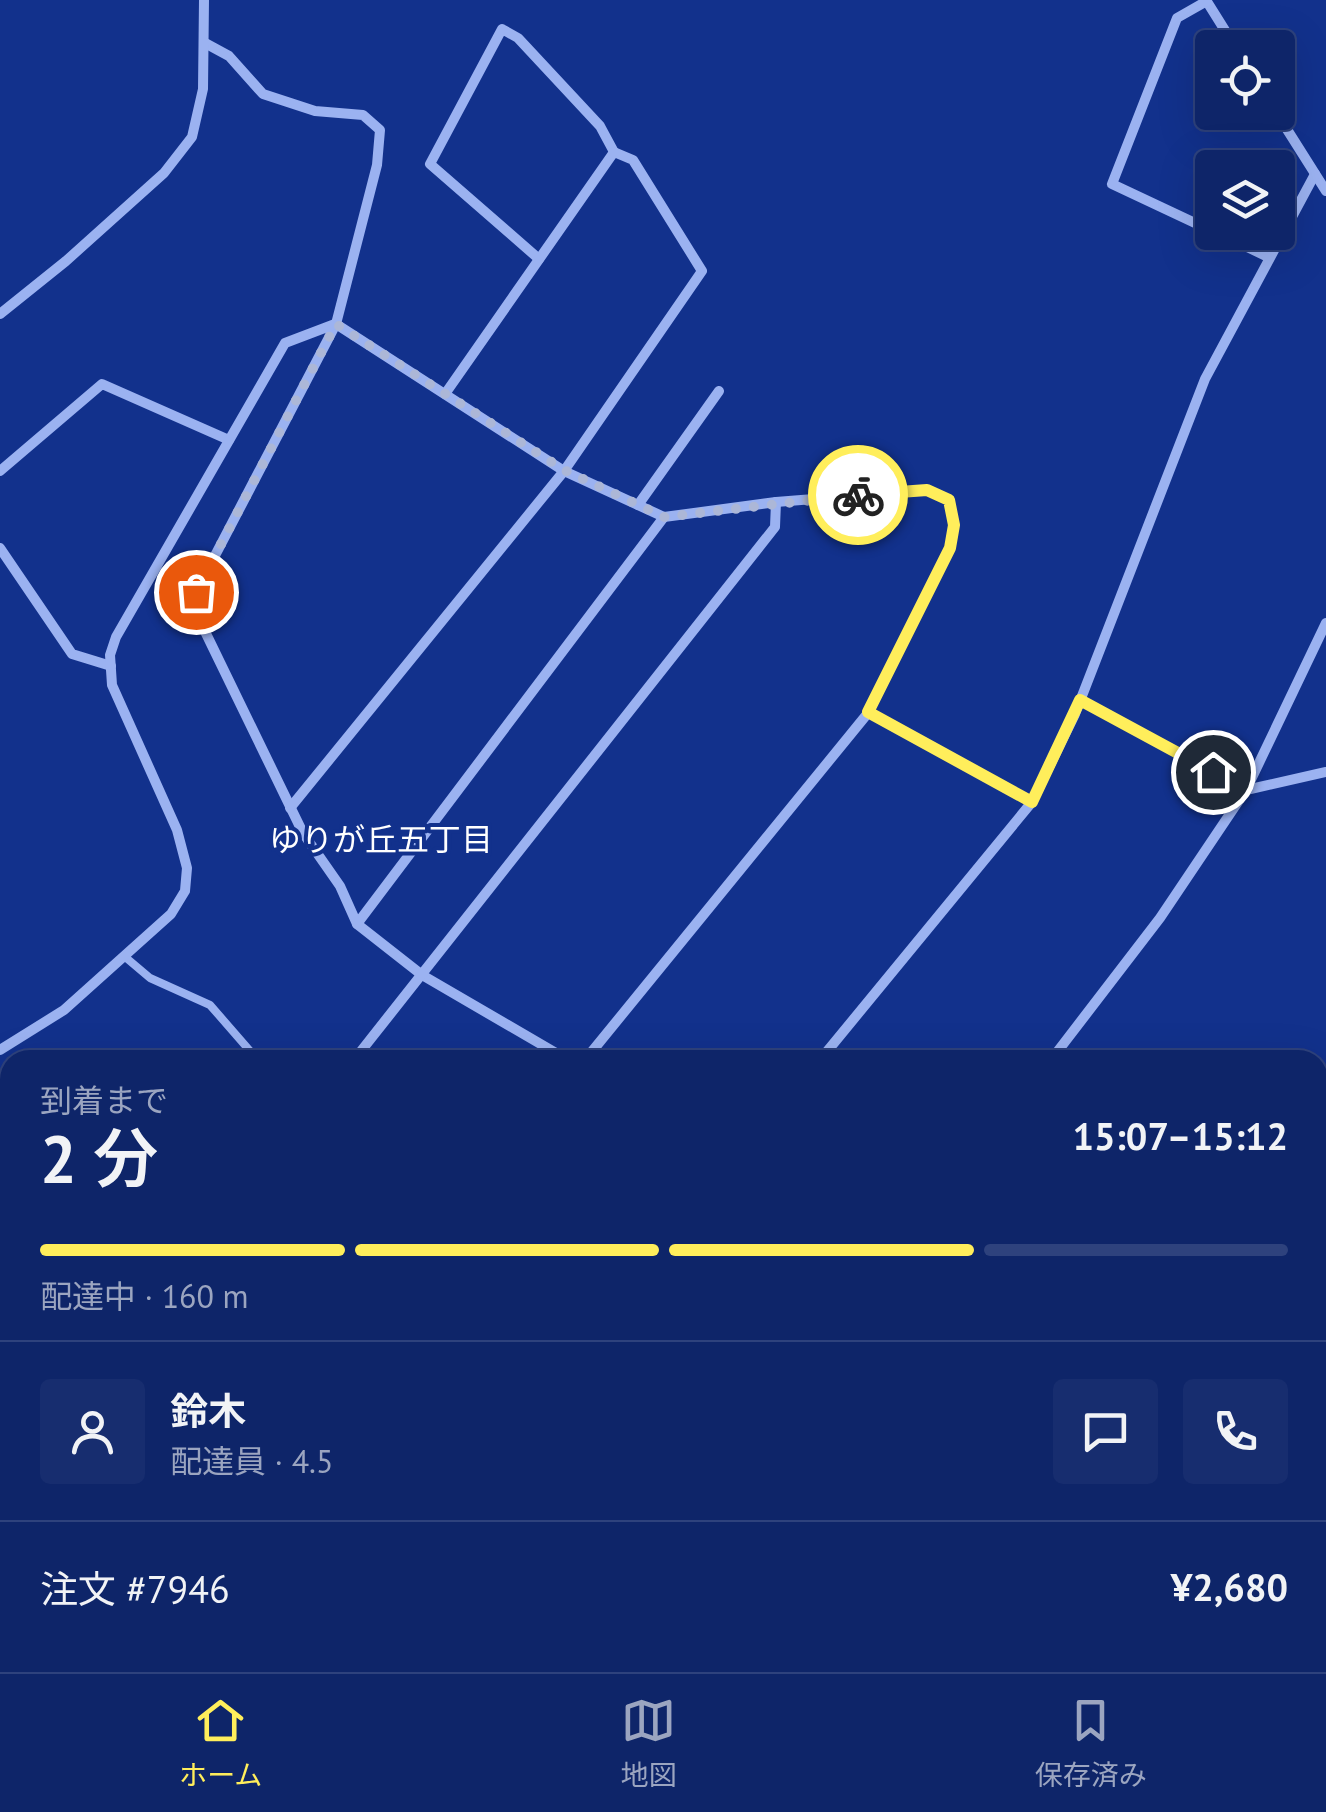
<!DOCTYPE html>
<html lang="ja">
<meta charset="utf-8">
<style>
:root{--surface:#0e2569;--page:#172d6f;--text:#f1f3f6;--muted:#9ba5c0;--line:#2e427d;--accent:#ffee5b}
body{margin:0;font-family:"PT Sans","Noto Sans JP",sans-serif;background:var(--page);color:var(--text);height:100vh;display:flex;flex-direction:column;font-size:38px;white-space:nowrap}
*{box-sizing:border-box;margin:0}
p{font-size:32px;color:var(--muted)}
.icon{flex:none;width:55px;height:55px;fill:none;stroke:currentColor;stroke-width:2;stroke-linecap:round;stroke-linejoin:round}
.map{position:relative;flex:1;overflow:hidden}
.drawer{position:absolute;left:0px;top:1050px;width:1328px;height:622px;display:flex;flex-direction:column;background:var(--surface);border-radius:30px 30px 0 0;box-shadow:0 10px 40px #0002,0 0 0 2px var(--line)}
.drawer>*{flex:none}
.tools{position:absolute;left:1195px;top:30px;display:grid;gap:20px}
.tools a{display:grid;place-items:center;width:100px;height:100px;border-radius:10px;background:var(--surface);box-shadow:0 10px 40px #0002,0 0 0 2px var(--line);font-size:50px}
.pin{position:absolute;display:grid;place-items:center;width:85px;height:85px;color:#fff;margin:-42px;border:5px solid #fff;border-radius:50%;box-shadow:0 2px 10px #0007}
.courier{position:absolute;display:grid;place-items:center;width:100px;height:100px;margin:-50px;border:8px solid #ffee5b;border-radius:50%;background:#fff;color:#222;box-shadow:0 2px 12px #0007}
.summary em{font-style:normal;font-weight:600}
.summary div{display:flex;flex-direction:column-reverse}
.summary{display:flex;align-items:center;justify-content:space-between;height:170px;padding:0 40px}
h1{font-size:65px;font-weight:600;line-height:75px}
.bar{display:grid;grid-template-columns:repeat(4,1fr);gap:15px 10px;align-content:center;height:120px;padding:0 40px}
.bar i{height:12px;border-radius:8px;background:var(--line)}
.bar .current{background:var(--accent)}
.bar p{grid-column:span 4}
.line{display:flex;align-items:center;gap:25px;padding:0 40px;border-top:2px solid var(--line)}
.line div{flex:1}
.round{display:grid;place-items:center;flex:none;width:105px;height:105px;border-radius:10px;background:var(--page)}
.menu{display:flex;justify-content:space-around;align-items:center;height:140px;border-top:2px solid var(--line);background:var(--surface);font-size:28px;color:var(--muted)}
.menu a{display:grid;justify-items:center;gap:5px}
.menu .current{color:var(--accent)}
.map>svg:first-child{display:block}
</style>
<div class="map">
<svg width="1326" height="1672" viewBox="0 0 1326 1672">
<rect width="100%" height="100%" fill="#12318c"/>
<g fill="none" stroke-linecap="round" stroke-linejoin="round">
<!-- service -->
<g stroke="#9bb2f1" stroke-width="8">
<path d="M868,713L1032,802"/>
<path d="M124,956L150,978L210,1005L258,1060"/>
</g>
<!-- minor -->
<g stroke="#9bb2f1" stroke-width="10">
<path d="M1206,0L1236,48"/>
<path d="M1207,1L1177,18L1112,184L1212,231"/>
<path d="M205,43L229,56L263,94L315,111L363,115L380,130L377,165L336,324L196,592L197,615L303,833L340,886L357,924L422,975L568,1060"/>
<path d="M1276,112L1326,191"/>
<path d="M1216,232L1268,257"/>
<path d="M539,259L430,164L502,29L518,38L600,126L614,152"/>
<path d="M0,314L66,261L164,173L192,137L203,89L204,0"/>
<path d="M336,324L564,471L664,517L776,502L927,490L949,500L954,525L950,548L868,713L585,1060"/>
<path d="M0,471L102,384L229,440"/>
<path d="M638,505L719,391"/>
<path d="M0,548L72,654L111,666"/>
<path d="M1080,700L1246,790L1326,772"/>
<path d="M290,808L564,471L702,271L633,160L614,152L445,394"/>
<path d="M357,924L664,517"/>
<path d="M0,1050L64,1010L171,914L185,891L187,868L177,830L112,685L110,655L116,637L285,343L335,324"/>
<path d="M354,1060L775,527L776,502"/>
<path d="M820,1060L1032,802L1075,714L1205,379L1315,174"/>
<path d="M1051,1060L1160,918L1246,790L1326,623"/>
<path d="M1318,1428L1326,1432"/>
<path d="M1318,1526L1326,1512"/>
<path d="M331,1662L339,1672"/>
<path d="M948,1662V1672"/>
<path d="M382,1672L385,1662"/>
<path d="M577,1672L585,1662"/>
<path d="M818,1672L825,1662"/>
<path d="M1225,1672L1232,1662"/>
</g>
<!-- primary -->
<g stroke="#e5eaff" stroke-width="25">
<path d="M0,1543L10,1568"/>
<path d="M70,1662L77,1672"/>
</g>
</g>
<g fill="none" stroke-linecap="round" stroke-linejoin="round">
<!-- done -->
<path stroke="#acb7d7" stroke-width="10" stroke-dasharray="0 18" d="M196,592L336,324L564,470L664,517L858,495"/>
<!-- route -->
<path stroke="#ffee5b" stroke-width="12" d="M858,495L927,490L949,500L954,525L950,548L868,712L1032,802L1080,700L1213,772"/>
</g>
<g text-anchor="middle" stroke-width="8" stroke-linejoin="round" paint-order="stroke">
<!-- neighbourhood labels -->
<g font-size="32" fill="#fff" stroke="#12318c">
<text x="381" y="851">ゆりが丘五丁目</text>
</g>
</g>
</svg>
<div class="tools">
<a><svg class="icon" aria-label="locate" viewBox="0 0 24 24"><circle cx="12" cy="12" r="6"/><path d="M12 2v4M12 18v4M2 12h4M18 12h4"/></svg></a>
<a><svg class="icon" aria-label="layers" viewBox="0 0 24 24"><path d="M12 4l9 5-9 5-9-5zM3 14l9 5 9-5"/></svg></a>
</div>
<div class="pin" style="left:196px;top:592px;background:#ea580c"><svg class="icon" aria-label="bag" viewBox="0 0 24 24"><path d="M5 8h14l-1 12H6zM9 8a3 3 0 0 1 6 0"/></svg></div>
<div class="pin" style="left:1213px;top:772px;background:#1f2937"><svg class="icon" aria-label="home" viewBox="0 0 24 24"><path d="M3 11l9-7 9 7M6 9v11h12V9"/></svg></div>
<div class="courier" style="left:858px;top:495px"><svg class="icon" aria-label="bike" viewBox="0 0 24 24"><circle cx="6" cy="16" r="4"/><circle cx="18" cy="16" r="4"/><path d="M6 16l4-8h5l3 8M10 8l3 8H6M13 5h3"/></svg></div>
<section class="drawer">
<div class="summary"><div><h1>2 分</h1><p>到着まで</p></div><em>15:07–15:12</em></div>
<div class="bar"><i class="current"></i><i class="current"></i><i class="current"></i><i></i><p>配達中 · 160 m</p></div>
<div class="line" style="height:180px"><a class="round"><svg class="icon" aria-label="person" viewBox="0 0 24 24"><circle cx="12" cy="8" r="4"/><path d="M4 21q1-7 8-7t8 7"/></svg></a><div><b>鈴木</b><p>配達員 · 4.5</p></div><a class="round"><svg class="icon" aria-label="chat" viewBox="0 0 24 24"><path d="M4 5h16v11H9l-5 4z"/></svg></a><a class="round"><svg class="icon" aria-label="phone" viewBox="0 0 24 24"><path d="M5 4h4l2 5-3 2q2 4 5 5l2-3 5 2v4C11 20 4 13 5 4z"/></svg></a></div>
<div class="line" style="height:130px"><div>注文 #7946</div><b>¥2,680</b></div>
</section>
</div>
<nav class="menu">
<a class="current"><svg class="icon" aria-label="home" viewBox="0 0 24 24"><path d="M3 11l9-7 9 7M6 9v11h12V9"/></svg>ホーム</a>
<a><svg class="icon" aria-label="map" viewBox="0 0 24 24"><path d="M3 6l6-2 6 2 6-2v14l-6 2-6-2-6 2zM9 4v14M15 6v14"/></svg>地図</a>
<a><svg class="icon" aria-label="saved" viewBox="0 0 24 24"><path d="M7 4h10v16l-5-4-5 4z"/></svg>保存済み</a>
</nav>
